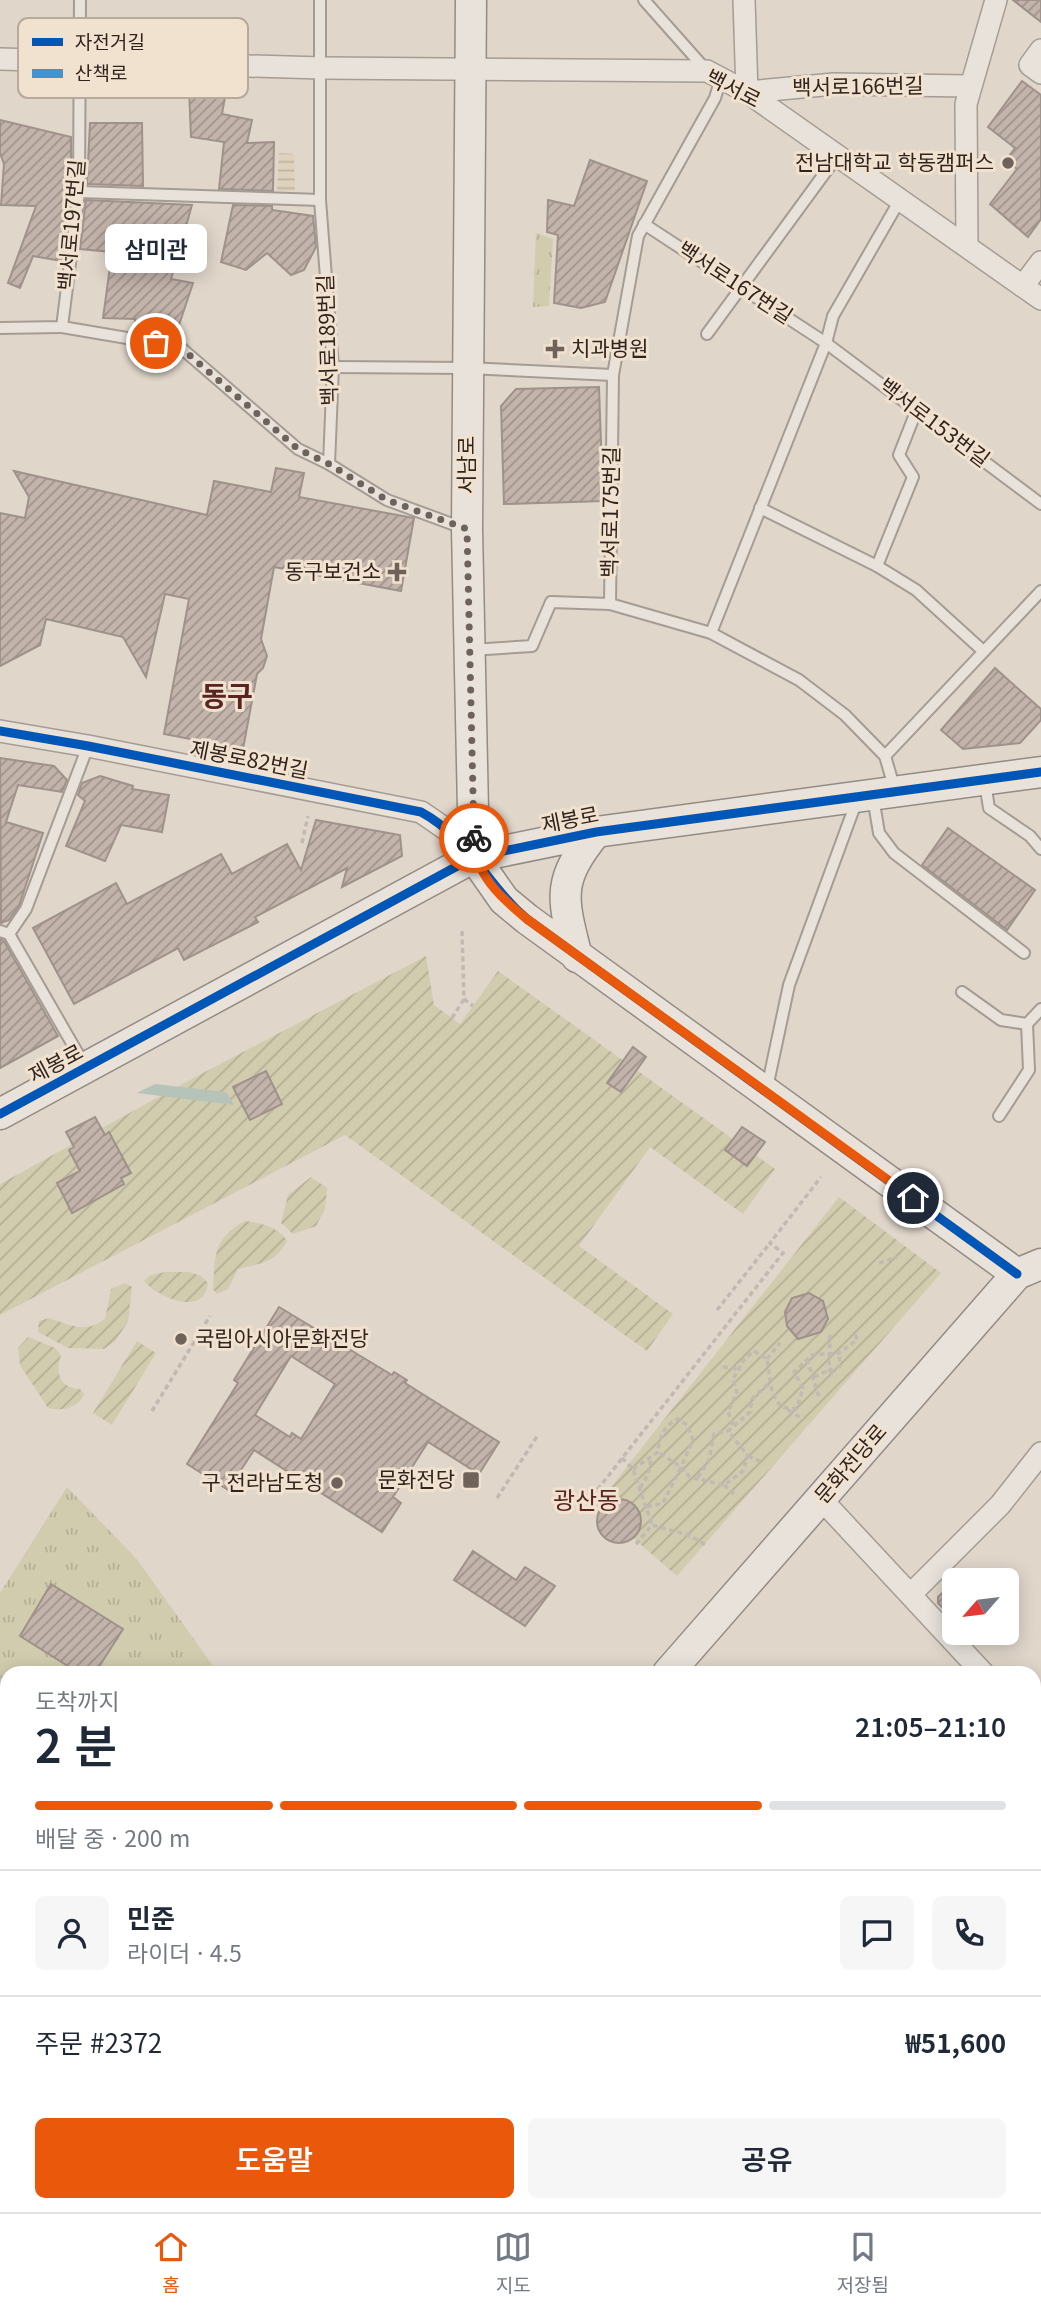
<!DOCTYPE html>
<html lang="ko">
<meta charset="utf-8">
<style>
:root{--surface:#fff;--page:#f6f6f7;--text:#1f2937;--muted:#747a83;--line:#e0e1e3;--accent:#ea580c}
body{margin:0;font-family:Georgia,"Noto Sans KR",serif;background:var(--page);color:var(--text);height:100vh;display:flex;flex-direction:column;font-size:26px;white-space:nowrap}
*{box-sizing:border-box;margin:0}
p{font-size:23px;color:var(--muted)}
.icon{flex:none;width:38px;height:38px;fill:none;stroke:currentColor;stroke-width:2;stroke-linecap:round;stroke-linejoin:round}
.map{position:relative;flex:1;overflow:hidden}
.drawer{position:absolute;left:0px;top:1666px;width:1041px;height:546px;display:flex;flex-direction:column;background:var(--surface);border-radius:21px 21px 0 0;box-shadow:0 4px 18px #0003}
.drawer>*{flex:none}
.needle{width:46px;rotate:242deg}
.fabs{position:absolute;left:942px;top:1568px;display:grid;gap:14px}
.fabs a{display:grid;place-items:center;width:77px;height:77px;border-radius:10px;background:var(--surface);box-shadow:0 4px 18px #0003;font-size:35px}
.pin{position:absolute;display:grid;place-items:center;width:60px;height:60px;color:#fff;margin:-30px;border:4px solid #fff;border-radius:50%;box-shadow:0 2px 7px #0007}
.courier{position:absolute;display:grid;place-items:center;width:70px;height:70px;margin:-35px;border:5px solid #ea580c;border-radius:50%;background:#fff;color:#222;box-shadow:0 2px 9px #0007}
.bubble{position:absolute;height:49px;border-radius:10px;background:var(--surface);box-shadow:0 4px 18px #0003;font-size:23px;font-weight:600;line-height:49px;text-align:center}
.headline em{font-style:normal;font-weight:600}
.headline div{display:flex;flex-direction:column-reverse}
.headline{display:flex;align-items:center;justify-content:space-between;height:119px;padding:0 35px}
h1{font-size:46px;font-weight:600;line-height:52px}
.bar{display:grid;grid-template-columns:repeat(4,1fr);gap:10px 7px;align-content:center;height:84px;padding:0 35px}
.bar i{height:9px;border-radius:5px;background:var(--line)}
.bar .current{background:var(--accent)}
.bar p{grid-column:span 4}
.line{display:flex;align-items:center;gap:18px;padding:0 35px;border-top:2px solid var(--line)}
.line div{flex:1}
.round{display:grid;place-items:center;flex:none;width:74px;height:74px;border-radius:10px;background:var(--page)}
.cta{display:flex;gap:14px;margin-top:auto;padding:14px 35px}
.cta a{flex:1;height:80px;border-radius:10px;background:var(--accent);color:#fff;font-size:28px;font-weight:600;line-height:80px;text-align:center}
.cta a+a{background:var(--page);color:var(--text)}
.menu{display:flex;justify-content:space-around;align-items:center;height:98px;border-top:2px solid var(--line);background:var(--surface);font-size:19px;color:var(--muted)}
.menu a{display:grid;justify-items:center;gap:4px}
.menu .current{color:var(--accent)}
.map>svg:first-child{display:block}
</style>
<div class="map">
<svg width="1041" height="2212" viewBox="0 0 1041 2212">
<defs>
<pattern id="farmland-rules" width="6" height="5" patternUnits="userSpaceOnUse" patternTransform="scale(1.75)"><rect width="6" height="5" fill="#ded2bc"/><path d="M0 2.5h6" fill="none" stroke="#bfb4a1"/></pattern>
<pattern id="park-tufts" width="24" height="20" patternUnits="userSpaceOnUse" patternTransform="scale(1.75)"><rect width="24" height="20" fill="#d1ccae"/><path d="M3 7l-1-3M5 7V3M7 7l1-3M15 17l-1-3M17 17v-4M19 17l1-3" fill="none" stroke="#b4af95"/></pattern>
<pattern id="garden-furrows" width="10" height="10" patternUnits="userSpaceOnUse" patternTransform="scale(1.75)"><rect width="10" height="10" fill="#d1ccae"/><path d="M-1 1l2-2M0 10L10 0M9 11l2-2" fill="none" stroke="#b4af95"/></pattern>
<pattern id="building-hatch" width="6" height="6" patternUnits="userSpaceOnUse" patternTransform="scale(1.75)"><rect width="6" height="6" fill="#c3b4ab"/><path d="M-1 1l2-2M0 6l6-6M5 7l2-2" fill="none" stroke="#9f928b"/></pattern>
</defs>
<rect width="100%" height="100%" fill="#e0d6ca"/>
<!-- farmland -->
<path fill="url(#farmland-rules)" d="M279,153L294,154L295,191H277Z"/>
<!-- park -->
<g fill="url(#park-tufts)">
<path d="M536,233L553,239L549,306L533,307Z"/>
<path d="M67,1487L136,1558L218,1673H7V1799L0,1796V1593Z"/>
</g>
<!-- garden -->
<g fill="url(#garden-furrows)">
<path d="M426,956L434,1005L460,1024L498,971L775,1169L743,1214L650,1147L579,1246L673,1314L647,1351L345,1135L0,1315V1184L186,1082Z"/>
<path d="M311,1177L327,1188L325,1209L316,1226L293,1234L281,1223L288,1195Z"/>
<path d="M839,1197L941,1273L677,1576L633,1538C643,1527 643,1516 635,1505C622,1496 610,1498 600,1510L596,1506Z"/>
<path d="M245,1221C260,1223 280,1227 287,1241C275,1264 260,1263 238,1269L228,1289L217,1294L213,1289C215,1256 213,1238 245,1221Z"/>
<path d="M166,1272H189L201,1276L208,1283C205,1318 157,1297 144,1281L150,1275Z"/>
<path d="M125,1283L132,1287L128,1322L115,1341L104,1349L68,1348L38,1332L39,1321L49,1318C70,1325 85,1334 105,1319L111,1289Z"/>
<path d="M28,1337L55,1348L61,1355C55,1372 59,1388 80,1389L84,1394C78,1409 62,1411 48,1408L20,1365L18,1348Z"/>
<path d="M137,1341L156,1353L112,1425L93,1413Z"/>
</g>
<!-- water -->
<path fill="#b5c3b8" d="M155,1084L226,1092L234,1105L137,1093Z"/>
<!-- building -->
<g fill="url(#building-hatch)" stroke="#9f928a" stroke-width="2" fill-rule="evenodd">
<path d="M1013,0H1041V22Z"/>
<path d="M1022,81L1041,95V219L1028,237L990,204L1017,169L1006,160L1015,148L988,127Z"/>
<path d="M189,88L226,91L222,114L252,120L247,143L274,142L273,191L219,189L224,142L191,137Z"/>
<path d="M0,120L71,137V191L62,261L33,256L20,288L8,283L36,206L1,205L4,164L0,153Z"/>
<path d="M90,123H142L143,186L87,184Z"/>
<path d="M590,160L647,181L605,302L581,308L554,303L558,235L547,232L548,200L574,206Z"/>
<path d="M86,200L192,205L171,279L193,283L175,337L135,323V319L103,318L112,252L80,249Z"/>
<path d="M233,205L272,206V210L313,216L316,247L304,270L291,275L267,253L246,270L221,262Z"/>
<path d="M599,387L603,501L504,504L501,406L516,389Z"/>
<path d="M276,468L304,473L299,497L414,518L401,591L274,567L261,639L267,656L263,668L257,674L243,749L164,734L189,599L165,594L146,677L123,637L46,619L40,645L0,666V513L25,518L29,497L14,471L207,515L214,481L271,492Z"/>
<path d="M995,668L1041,709V720L1020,743L963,749L941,730Z"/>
<path d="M0,758L54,766L67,780L62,792L18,785L6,822L43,833L19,906L9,920L1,923Z"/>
<path d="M100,776L133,786L132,789L169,795L162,832L121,825L105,861L66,846L85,801L78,795L82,783Z"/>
<path d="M316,820L400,835L402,856L342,887L347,868L255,917L258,922L184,960L178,948L74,1004L33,928L116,883L127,904L221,854L232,874L287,844L301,870Z"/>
<path d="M948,828L1035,890L1007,930L922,865Z"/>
<path d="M0,939L4,941L58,1036L0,1068Z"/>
<path d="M633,1047L646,1057L621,1092L607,1083Z"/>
<path d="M266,1071L282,1104L250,1120L233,1087Z"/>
<path d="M95,1117L105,1135L109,1132L131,1173L121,1178L124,1184L72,1213L57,1183L80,1171L69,1150L74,1147L66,1132Z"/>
<path d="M742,1127L765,1142L747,1166L725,1150Z"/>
<path d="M809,1293L823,1301L828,1319L821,1332L798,1339L787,1326L785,1312L792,1298Z"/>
<path d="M279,1307L392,1375L394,1372L407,1380L405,1383L499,1442L479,1474L428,1442L393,1497L401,1503L382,1532L254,1450L228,1490L187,1464L238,1383L234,1380ZM291,1356L335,1384L301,1439L292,1433L290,1437L255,1415Z"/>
<circle cx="619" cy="1521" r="22"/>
<path d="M473,1551L516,1580L525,1567L555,1586L525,1626L454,1580Z"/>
<path d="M954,1582V1619L938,1603V1597Z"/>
<path d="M51,1584L123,1629L95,1673H79L20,1636Z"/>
</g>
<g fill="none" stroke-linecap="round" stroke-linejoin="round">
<!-- lane casing -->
<g stroke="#a59c94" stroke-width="14">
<g id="lane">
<path d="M644,0L707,71"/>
<path d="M79,192L320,200V0"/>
<path d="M320,200L333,367L329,464"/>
<path d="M644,224L826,343L1041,504"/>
<path d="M62,327L180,347L298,449L329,464L387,500L463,528"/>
<path d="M0,328L62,327L79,192L80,0"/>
<path d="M707,334L838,155"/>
<path d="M333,367L468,368L613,375"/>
<path d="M760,508L877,566L916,590L982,650"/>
<path d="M877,566L913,477L899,455L917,409"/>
<path d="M610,604L613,375L638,236L715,98L721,78"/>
<path d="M711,633L826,343L833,316L901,198"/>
<path d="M471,650L532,646L551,602L610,604L711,633L799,680L845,715L885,756L895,790"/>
<path d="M885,756L1041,591"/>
<path d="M985,783L989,808L1030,836L1041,849"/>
<path d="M873,797L879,833L894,853L1024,953"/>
<path d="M0,931L9,934L85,1066"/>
<path d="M9,934L26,909L88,746"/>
<path d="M962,992L1001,1020L1027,1024L1041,1009"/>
<path d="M767,1088L789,985L857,800"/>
<path d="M999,1116L1029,1070L1027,1024"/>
<path d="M742,2212L744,2205"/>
</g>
</g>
<!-- street casing -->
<g stroke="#a59c94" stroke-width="24">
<g id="street">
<path d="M744,0L747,92L834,84L969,86"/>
<path d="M1041,50L1030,65L1041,73"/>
<path d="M0,59L322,68L707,71L747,92L1041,299"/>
<path d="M967,246L966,104L996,0"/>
<path d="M1023,286L1041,262"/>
<path d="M0,731L88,746L421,812L453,834L474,857"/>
<path d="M821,1499L983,1673"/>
<path d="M911,1594L1000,1505L1041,1453"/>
<path d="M1034,1726L1041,1732"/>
<path d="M1034,1890L1041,1884"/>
<path d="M0,2037L7,2039"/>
<path d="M0,2177L7,2150"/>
<path d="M571,2205L612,2212"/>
<path d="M504,2212V2205"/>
<path d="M650,2212L654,2205"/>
<path d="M992,2212L994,2205"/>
</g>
</g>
<!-- secondary casing -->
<g stroke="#948b84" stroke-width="33">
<g id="secondary">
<path d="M471,0L467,529L474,857"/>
<path d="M474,857L504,900L527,919L1017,1274"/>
<path d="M577,957C562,897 556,882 596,832"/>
<path d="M0,1114L474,857L596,832L1041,772"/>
<path d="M668,1673L1017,1274L1041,1264"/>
<path d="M0,1812L7,1815"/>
<path d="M1034,2072L1041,2076"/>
<path d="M196,2212L197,2205"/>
</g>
</g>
<!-- path -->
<g stroke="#c1b9b3" stroke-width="3.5" stroke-dasharray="5 3.5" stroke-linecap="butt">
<path d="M302,843L308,816"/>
<path d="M462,931L464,999L473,1006"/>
<path d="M452,1018L464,999"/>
<path d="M879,1263L897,1257"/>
<path d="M717,1310L770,1243"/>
<path d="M830,1335L829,1370L840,1366L839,1353"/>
<path d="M767,1359L780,1343"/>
<path d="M807,1359L819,1397"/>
<path d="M723,1367L741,1369"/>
<path d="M814,1377L829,1370L836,1376"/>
<path d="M788,1410L801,1418"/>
<path d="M152,1411L210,1316"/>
<path d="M733,1425L728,1412L737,1392L733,1379L743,1361L754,1351L767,1359C771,1378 769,1414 797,1408L803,1388L794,1372L812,1355L839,1353L857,1340L855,1333"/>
<path d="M748,1456L764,1463"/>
<path d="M622,1458L633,1469L652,1525"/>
<path d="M633,1469L658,1452C659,1438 665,1424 678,1419L687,1425L693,1440L681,1467L690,1477L724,1485L743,1471L748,1456L728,1431L750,1412L752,1399L772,1380"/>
<path d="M698,1477L709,1460L714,1434L728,1431"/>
<path d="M724,1485L736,1496"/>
<path d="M640,1488L648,1475L651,1458"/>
<path d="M497,1498L538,1435"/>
<path d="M587,1503L783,1253L770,1243L821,1177"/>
<path d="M647,1507L663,1503L681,1467L658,1452"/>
<path d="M636,1544L652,1525L688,1535L706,1545"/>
<path d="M154,1673L160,1670"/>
<path d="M0,1676L7,1681"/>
<path d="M0,1737L7,1735"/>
</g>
<!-- lane -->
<use href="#lane" stroke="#e8e2db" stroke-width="10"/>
<!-- street -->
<use href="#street" stroke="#e8e2db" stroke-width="21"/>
<!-- secondary -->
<use href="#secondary" stroke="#e8e2db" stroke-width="30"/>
<!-- quiet -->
<path stroke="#3d95d5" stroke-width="7" stroke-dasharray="14 7" stroke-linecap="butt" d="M504,2212V2205"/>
<!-- cycleway casing -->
<g stroke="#f1e2d0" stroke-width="13">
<g id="cycleway">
<path d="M0,731L88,746L421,812C469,838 486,884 527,919L1017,1274"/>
<path d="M0,1114L474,857L596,832L1041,772"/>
</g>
</g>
<!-- cycleway -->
<use href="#cycleway" stroke="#0057b8" stroke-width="9"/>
</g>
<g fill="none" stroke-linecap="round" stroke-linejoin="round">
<!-- done -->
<path stroke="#6e625a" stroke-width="7" stroke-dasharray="0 12.6" d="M156,343L180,347L298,449L329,464L387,500L467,529L474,838"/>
<!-- route -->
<path stroke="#ea580c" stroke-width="9" d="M474,838C474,874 501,898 527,919L913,1198"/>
</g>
<!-- markers -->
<g fill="#6e625a" stroke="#f1e2d0" stroke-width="2.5">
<circle cx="1008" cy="163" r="7"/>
<path d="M551.5 338.5h7v7h7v7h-7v7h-7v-7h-7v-7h7z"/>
<path d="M393.5 561.5h7v7h7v7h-7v7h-7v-7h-7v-7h7z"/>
<circle cx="181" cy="1339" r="7"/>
<rect x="462" y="1471" width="18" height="18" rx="3.5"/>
<circle cx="337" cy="1483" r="7"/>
</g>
<g text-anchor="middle" stroke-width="6" stroke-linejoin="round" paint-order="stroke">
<!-- street labels -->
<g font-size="21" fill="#31241e" stroke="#f1e2d0">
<text transform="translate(858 87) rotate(-1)" y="7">백서로166번길</text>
<text transform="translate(733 89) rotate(27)" y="7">백서로</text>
<text transform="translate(72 225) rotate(-85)" y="7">백서로197번길</text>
<text transform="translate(735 283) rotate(33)" y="7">백서로167번길</text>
<text transform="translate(328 340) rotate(-92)" y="7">백서로189번길</text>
<text transform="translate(934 423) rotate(37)" y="7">백서로153번길</text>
<text transform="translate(467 465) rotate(-90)" y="7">서남로</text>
<text transform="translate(611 512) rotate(-89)" y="7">백서로175번길</text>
<text transform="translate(249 760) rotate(11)" y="7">제봉로82번길</text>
<text transform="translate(570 820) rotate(-11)" y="7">제봉로</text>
<text transform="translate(56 1064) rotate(-28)" y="7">제봉로</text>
<text transform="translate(851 1464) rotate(-49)" y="7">문화전당로</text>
</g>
<!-- poi labels -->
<g font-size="21" fill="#31241e" stroke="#f1e2d0" text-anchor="end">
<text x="994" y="170">전남대학교 학동캠퍼스</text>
<text x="571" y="356" text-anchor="start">치과병원</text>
<text x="381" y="579">동구보건소</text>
<text x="195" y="1346" text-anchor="start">국립아시아문화전당</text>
<text x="455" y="1487">문화전당</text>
<text x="323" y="1490">구 전라남도청</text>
</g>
<!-- quarter labels -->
<g font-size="24" fill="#592421" stroke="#f1e2d0">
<text x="586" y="1509">광산동</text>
</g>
<!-- district labels -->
<g font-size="28" font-weight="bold" fill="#592421" stroke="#f1e2d0">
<text x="227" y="706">동구</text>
</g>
</g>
<!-- legend -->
<rect x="18" y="18" width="230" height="80" rx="10" fill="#f1e2d0" stroke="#b7a99b" stroke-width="2"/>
<rect x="32" y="38" width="31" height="8" fill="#0057b8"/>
<rect x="32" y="69" width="31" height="9" fill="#3d95d5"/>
<g font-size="19" fill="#31241e">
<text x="75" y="49">자전거길</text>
<text x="75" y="80">산책로</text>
</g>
</svg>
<div class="fabs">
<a><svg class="needle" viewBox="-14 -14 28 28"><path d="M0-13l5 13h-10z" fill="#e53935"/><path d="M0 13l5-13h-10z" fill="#747a83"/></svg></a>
</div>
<div class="pin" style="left:156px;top:343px;background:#ea580c"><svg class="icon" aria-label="bag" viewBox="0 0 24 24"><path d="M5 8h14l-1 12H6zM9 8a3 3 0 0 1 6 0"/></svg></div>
<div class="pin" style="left:913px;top:1198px;background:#1f2937"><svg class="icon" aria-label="home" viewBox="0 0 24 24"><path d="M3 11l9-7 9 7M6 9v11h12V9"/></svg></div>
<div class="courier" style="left:474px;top:838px"><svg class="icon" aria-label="bike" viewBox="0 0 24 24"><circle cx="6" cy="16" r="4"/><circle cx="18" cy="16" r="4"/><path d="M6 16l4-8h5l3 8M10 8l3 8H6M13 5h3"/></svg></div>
<div class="bubble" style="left:105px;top:224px;width:102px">삼미관</div>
<section class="drawer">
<div class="headline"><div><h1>2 분</h1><p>도착까지</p></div><em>21:05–21:10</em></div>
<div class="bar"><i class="current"></i><i class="current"></i><i class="current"></i><i></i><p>배달 중 · 200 m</p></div>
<div class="line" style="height:126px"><a class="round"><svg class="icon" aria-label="person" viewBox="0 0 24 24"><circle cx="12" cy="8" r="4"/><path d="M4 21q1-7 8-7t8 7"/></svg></a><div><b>민준</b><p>라이더 · 4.5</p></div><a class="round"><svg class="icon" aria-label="chat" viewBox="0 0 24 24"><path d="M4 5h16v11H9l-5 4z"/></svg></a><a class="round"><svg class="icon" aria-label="phone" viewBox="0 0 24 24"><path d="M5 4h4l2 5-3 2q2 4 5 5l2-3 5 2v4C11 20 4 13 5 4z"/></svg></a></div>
<div class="line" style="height:91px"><div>주문 #2372</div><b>₩51,600</b></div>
<div class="cta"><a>도움말</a><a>공유</a></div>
</section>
</div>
<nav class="menu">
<a class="current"><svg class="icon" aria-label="home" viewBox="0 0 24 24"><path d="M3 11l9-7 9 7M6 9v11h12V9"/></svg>홈</a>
<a><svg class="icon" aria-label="map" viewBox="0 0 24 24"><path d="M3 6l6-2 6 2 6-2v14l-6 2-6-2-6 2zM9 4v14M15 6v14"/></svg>지도</a>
<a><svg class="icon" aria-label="saved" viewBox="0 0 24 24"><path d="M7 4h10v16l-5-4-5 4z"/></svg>저장됨</a>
</nav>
